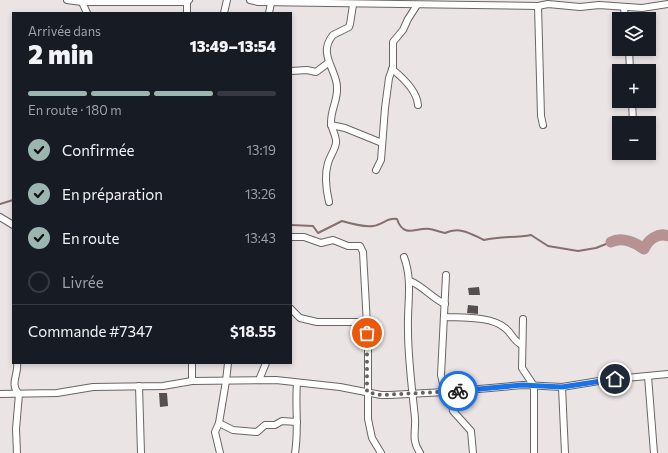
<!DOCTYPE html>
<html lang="fr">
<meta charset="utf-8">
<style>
:root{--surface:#171b24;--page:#20242c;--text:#f1f3f6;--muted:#9ea1a6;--line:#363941;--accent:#9bb6ae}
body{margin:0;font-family:Commissioner,sans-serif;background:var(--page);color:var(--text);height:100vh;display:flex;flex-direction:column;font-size:15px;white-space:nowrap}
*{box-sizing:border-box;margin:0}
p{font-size:13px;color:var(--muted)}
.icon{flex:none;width:22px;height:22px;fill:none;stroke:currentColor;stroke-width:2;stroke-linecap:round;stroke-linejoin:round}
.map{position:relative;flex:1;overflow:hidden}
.drawer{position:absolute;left:12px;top:12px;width:280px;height:352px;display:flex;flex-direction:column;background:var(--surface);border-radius:0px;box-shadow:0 2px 6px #0003}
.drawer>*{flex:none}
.buttons{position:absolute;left:612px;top:12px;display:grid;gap:8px}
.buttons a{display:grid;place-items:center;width:44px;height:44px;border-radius:0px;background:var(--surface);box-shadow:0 2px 6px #0003;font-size:20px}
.pin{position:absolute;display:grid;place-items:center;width:34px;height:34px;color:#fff;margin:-17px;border:2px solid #fff;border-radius:50%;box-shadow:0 1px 4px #0007}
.courier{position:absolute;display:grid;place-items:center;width:40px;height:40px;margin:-20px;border:3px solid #1a73e8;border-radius:50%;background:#fff;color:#222;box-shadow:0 1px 5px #0007}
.summary em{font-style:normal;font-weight:800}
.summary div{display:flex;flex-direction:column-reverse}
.summary{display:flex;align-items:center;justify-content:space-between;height:68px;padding:0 16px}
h1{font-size:26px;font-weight:800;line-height:30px}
.bar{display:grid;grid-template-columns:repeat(4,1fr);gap:6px 4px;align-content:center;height:48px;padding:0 16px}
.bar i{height:5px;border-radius:3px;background:var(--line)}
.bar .active{background:var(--accent)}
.bar p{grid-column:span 4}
.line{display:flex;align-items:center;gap:10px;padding:0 16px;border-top:1px solid var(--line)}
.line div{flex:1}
ol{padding:0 16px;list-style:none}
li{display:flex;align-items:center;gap:12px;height:44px}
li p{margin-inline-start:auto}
li .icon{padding:4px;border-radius:50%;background:var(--accent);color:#111;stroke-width:4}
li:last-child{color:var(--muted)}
li i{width:22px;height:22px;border:2px solid var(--line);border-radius:50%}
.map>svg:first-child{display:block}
</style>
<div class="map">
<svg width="668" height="453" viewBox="0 0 668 453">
<rect width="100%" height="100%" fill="#ebe4e4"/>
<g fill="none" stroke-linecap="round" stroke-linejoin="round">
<!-- stream -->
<g stroke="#896e6f" stroke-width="2">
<path d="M0,204L13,200"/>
<path d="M291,225L313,226L318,233L342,221C352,224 363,227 373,226C383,225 387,217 397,219C404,240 418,226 430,229C435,230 440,232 445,233C460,226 471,234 484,240C500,236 515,238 531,235L548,246L578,251L596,248L611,242"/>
</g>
<!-- river -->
<path stroke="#b79293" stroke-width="11" d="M611,242C622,236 636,243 644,249C648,240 658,232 668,236"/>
</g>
<!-- building -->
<g fill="#554f4f">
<path d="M479,287L480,295H469L468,288Z"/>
<path d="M468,305L478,306V314L467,313Z"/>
<path d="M159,393H167L168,406L160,407Z"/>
</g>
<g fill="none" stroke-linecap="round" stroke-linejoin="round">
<!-- minor casing -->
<g stroke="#6b6565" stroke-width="8">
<g id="minor">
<path d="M67,0L82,2H187L189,0"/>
<path d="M250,0L258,2L538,6L548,4L580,7L599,5L642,8L668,4"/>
<path d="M82,2L87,13"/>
<path d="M187,2V13"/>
<path d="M538,6L541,116L543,125"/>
<path d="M624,7L625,19"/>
<path d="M224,13L227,0"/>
<path d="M269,13L271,3"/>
<path d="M629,49L630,71"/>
<path d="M392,69C402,77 417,91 418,105"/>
<path d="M291,71L307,70L316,72L328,63"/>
<path d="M632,101L633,123"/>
<path d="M331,125L345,128L382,143"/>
<path d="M376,170L381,160L385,108L389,78L393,67V42L403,30L408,19L417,5"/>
<path d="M329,202C326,189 324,176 328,163C330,156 335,150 336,143C337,136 331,129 331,122C331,109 338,100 337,87C337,70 317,54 333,35L349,27L350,24L353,5"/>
<path d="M0,217L13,225"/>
<path d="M291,237H304L321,243L333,240L348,246H360L363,252L368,343V419L372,438L381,453"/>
<path d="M404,257C413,281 407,305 408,330C408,359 412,388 415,418C416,433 411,439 420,453"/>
<path d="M410,281C423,286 432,298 445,304"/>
<path d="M291,309L300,318L317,322H367"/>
<path d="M445,317C462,318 491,316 505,328C512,333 513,341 522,345"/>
<path d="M523,319L522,368L534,386V453"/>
<path d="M648,376L654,453"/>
<path d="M259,380L266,363"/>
<path d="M192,381V363"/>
<path d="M139,386L141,453"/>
<path d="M562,387L565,453"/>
<path d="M445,392L441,375L446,275"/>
<path d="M450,392L453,411L471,431L473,453"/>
<path d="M0,394L57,393L93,387L163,386L192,381L276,380L340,387L381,395H390L445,392L523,385L562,387L605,380L668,374"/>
<path d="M219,423L233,430L257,432L265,425H275L282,421L297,422"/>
<path d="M17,453L16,429L19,394C9,384 19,374 17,363"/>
<path d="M220,453L215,432L219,423L226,381L228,363"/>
<path d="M295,453C299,430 295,406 297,383"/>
</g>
</g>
<!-- minor -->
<use href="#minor" stroke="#fff" stroke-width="6"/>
</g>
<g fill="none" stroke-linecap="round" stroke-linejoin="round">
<!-- done -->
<path stroke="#656161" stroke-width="4" stroke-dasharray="0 7.2" d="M367,333V392L381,395L458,391"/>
<!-- route -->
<path stroke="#1a73e8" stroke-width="5" d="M458,391L522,385L562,387L615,379"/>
</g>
</svg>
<div class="buttons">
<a><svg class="icon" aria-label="layers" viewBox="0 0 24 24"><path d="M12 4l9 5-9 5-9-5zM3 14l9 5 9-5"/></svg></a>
<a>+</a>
<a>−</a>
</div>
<div class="pin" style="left:367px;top:333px;background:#ea580c"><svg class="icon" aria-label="bag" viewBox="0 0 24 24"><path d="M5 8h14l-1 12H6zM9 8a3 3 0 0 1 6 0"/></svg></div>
<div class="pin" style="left:615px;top:379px;background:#1f2937"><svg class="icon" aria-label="home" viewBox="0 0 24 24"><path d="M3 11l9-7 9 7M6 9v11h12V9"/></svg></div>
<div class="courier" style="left:458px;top:391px"><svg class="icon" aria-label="bike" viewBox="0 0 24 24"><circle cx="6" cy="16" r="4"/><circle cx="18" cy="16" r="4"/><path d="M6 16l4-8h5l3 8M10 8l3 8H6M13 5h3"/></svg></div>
<section class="drawer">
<div class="summary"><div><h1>2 min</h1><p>Arrivée dans</p></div><em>13:49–13:54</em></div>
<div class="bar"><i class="active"></i><i class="active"></i><i class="active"></i><i></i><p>En route · 180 m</p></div>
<ol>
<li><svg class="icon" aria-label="check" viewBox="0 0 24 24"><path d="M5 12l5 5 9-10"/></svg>Confirmée<p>13:19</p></li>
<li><svg class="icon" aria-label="check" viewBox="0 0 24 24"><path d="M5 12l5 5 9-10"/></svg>En préparation<p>13:26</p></li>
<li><svg class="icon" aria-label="check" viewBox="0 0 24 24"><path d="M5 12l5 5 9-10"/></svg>En route<p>13:43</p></li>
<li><i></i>Livrée</li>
</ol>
<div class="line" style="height:52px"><div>Commande #7347</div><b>$18.55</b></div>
</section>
</div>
